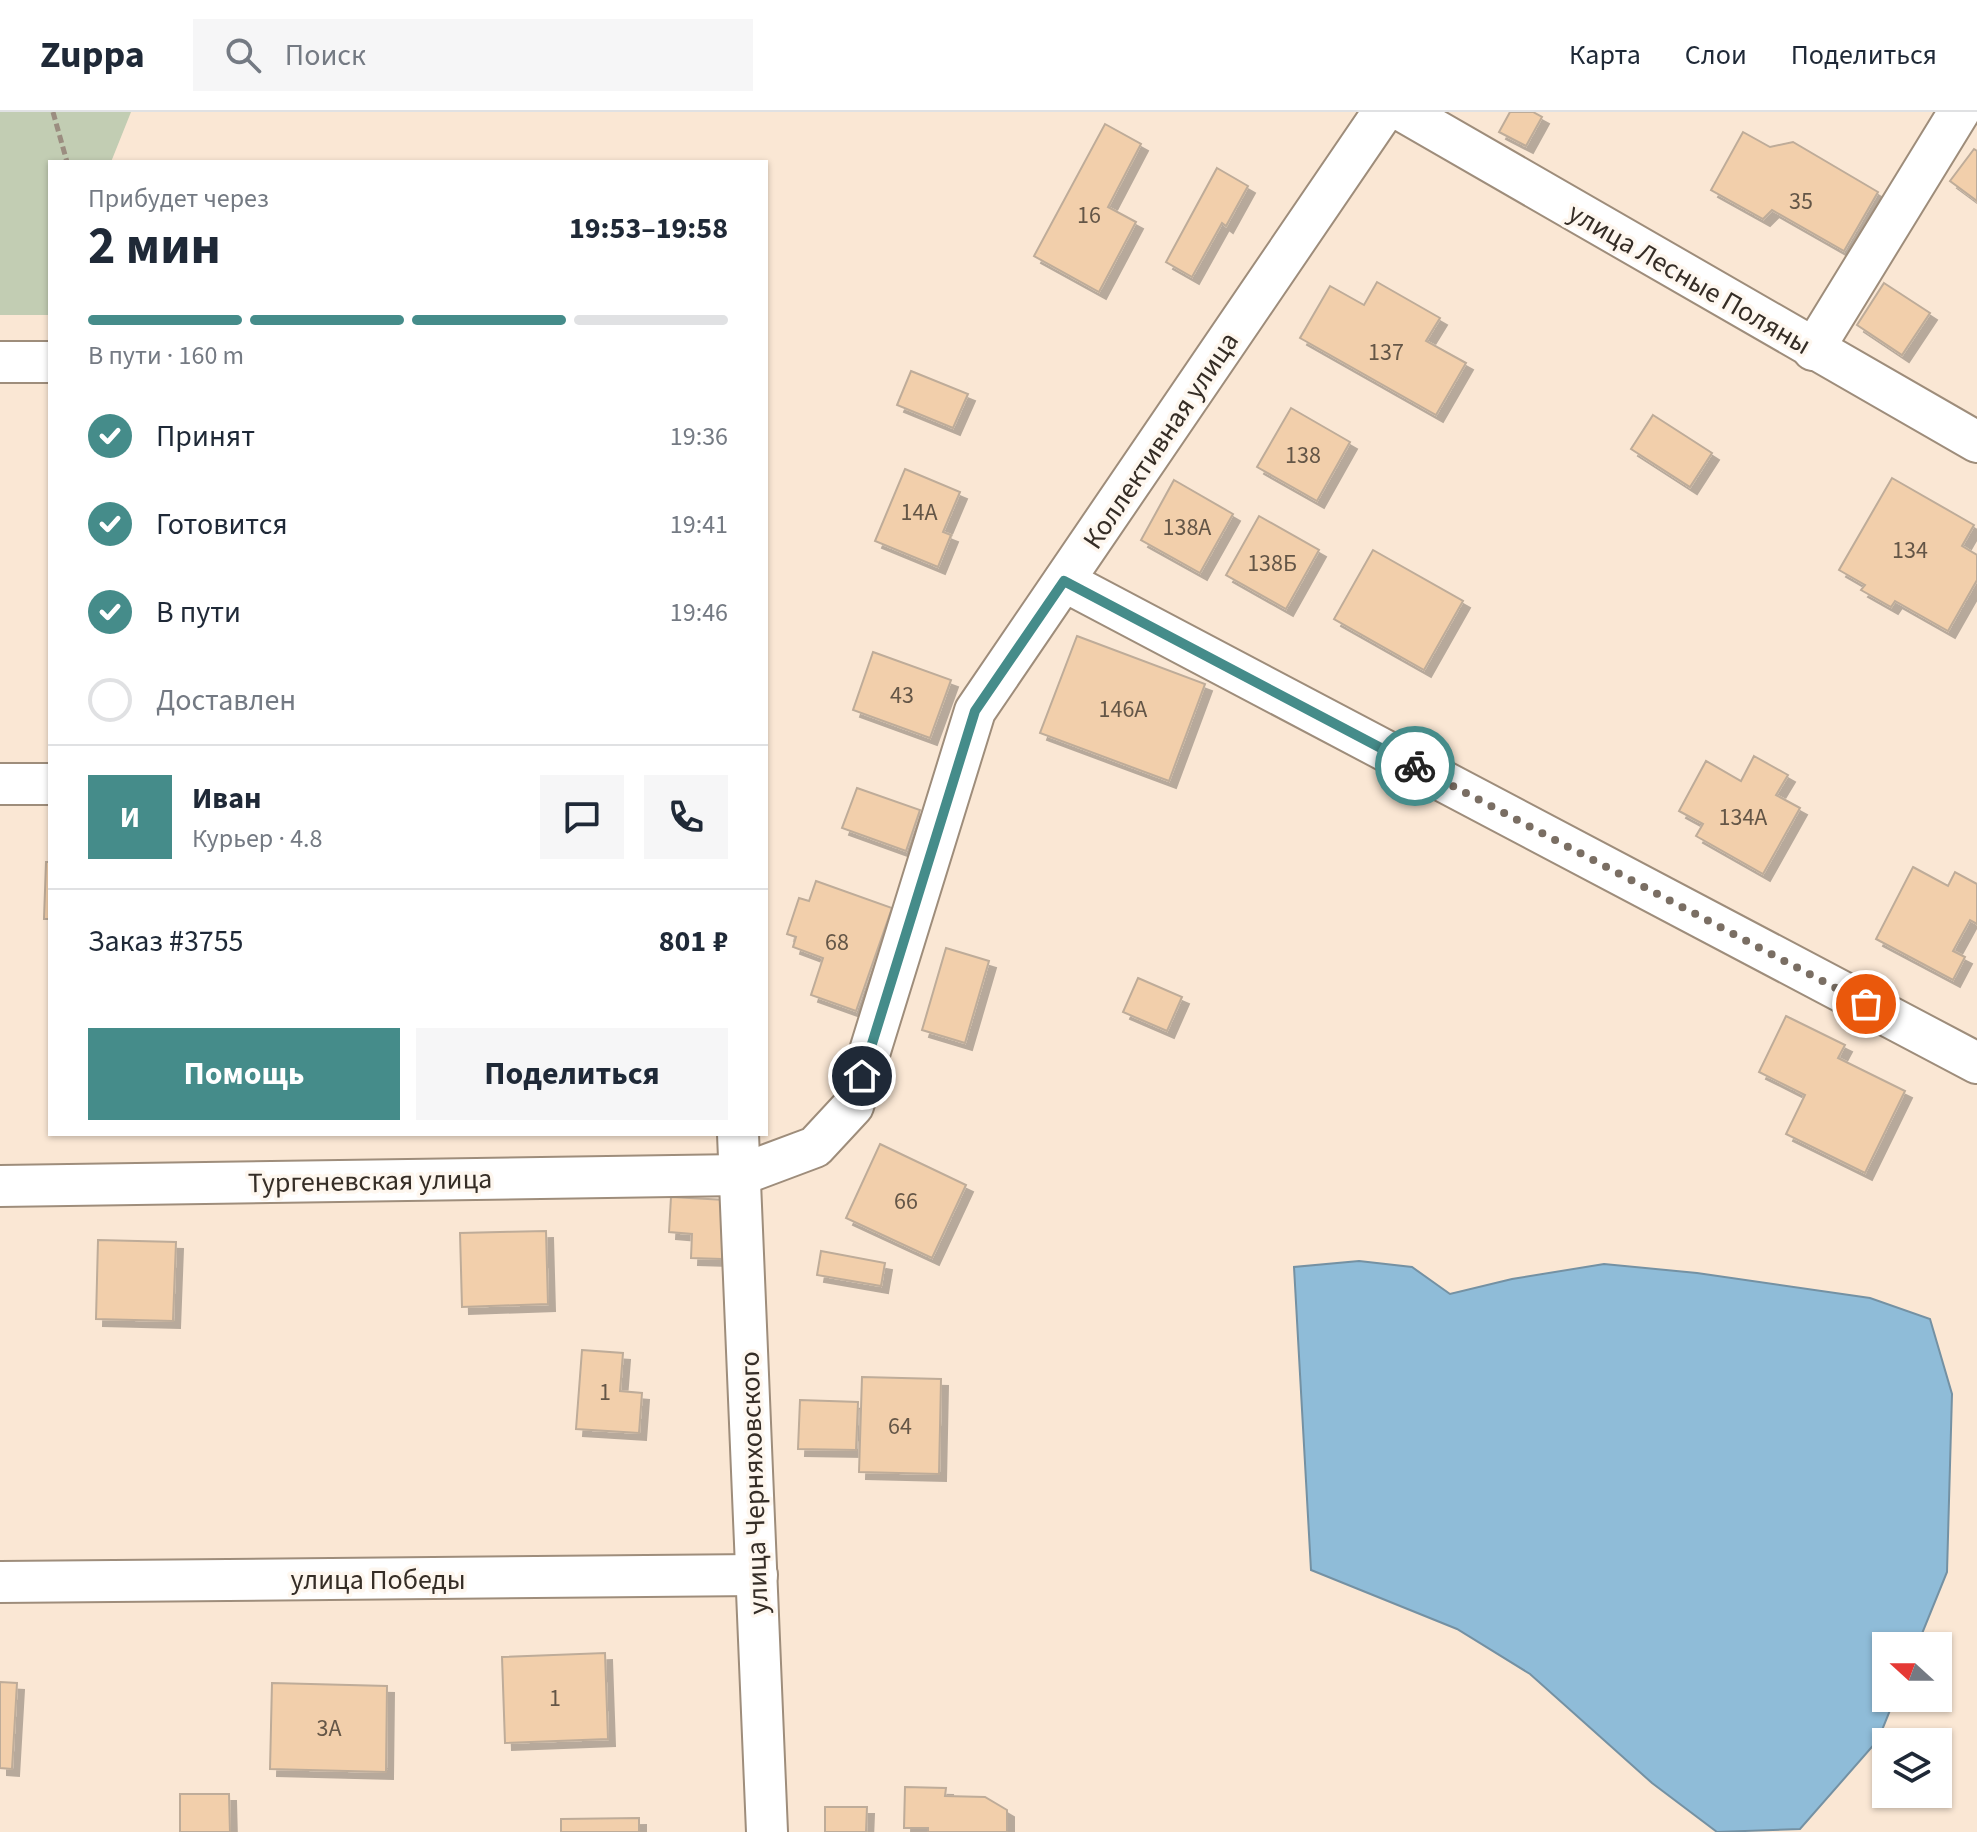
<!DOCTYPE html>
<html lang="ru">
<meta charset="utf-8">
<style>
:root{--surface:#fff;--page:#f6f6f7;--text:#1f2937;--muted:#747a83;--line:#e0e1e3;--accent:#458c8a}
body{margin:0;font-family:"Source Sans 3",sans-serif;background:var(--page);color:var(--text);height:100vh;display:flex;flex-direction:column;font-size:30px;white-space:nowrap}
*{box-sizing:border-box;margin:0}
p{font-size:26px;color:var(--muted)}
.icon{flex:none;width:44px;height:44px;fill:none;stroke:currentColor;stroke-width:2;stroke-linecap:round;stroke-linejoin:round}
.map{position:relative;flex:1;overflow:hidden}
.drawer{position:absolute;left:48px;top:48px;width:720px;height:976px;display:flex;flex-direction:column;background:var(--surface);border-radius:0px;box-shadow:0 2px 6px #0004}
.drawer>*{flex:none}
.needle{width:52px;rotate:291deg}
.controls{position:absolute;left:1872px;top:1520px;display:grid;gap:16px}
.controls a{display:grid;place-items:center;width:80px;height:80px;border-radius:0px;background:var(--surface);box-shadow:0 2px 6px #0004;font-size:40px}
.pin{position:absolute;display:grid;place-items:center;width:68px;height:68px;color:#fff;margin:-34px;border:4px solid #fff;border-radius:50%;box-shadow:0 2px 8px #0007}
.courier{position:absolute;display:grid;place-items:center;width:80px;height:80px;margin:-40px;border:6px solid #458c8a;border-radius:50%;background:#fff;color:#222;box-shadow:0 2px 10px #0007}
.headline em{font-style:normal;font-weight:700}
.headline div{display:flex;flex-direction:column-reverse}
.headline{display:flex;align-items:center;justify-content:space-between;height:136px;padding:0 40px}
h1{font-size:52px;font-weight:700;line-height:60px}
.bar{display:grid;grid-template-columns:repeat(4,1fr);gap:12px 8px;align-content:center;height:96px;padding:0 40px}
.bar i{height:10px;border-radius:6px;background:var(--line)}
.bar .current{background:var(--accent)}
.bar p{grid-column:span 4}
.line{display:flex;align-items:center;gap:20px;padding:0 40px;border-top:2px solid var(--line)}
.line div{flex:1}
.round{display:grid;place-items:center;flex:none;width:84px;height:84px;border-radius:0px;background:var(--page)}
ol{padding:0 40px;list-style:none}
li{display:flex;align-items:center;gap:24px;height:88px}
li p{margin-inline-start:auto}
li .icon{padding:8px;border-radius:50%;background:var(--accent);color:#fff;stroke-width:4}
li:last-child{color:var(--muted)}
li i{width:44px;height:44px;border:4px solid var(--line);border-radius:50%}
.cta{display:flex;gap:16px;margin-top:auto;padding:16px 40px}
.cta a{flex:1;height:92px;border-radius:0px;background:var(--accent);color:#fff;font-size:32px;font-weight:700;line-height:92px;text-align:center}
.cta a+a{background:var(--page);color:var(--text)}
header{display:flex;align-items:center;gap:48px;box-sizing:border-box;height:112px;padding:0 40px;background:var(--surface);border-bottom:2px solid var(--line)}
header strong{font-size:38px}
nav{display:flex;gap:44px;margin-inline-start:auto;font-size:28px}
.search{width:560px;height:72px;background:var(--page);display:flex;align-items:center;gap:20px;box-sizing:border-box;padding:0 28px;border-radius:0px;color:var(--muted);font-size:30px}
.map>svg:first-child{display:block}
</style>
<header>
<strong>Zuppa</strong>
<div class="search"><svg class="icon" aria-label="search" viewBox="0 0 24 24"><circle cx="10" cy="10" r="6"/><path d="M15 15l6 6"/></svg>Поиск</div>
<nav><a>Карта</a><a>Слои</a><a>Поделиться</a></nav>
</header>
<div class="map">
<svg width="1977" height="1720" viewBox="0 0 1977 1720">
<defs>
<filter id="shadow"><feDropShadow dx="7" dy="7" stdDeviation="0" flood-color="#0004"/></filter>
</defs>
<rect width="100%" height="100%" fill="#fae7d4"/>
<!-- green -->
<path fill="#c2cdb3" d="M0,0H131L111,50H50L49,203H0Z"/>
<!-- water -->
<path fill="#8fbcd8" stroke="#7491a3" stroke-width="2" d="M1359,1149L1412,1155L1450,1182L1512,1167L1604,1152L1697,1161L1870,1186L1930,1207L1952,1282L1947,1460L1917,1534H1886V1586H1895L1878,1628L1800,1717L1717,1720L1652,1671L1530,1562L1457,1517L1311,1458L1294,1155Z"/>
<!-- building -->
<g fill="#f2cfab" stroke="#beac99" stroke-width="2" filter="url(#shadow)">
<path d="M1510,0H1533L1542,5L1526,34L1499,20Z"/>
<path d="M1105,12L1141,32L1108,95L1136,110L1099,180L1034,144Z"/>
<path d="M1743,20L1770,35L1793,30L1878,80L1844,139L1772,98L1763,107L1711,78Z"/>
<path d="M1974,37L1977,39V89L1950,69Z"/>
<path d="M1217,56L1248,74L1226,114L1222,111L1192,165L1166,150Z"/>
<path d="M1377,170L1440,206L1426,229L1466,251L1436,303L1300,226L1330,174L1364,193Z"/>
<path d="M1884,171L1930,201L1902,243L1857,213Z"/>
<path d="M911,259L968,282L953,316L897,293Z"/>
<path d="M1291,296L1350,330L1317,389L1257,355Z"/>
<path d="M1653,303L1712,341L1690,375L1631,337Z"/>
<path d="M905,357L960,380L943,420L951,423L938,455L875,429Z"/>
<path d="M1892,366L1974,413L1962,434L1977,443V468L1948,519L1895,489L1891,495L1861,478L1865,473L1839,458Z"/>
<path d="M1174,368L1233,402L1200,461L1141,428Z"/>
<path d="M1259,404L1319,438L1286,497L1226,463Z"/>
<path d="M1373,438L1463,489L1424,558L1334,507Z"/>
<path d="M1077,524L1205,572L1169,669L1040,621Z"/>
<path d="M873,540L951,568L930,626L853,598Z"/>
<path d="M1754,644L1788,663L1776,683L1800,696L1763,762L1696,724L1703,712L1679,699L1706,649L1741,669Z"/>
<path d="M857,676L920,698L906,739L842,716Z"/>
<path d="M46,750H50V807H44Z"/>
<path d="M1913,755L1948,774L1955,760L1977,772V812L1970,808L1953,839L1965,845L1953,868L1876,827Z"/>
<path d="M816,769L892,796L856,899L811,883L823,846L793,835L796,825L787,822L799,786L809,789Z"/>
<path d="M946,836L989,849L965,931L922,918Z"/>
<path d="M1138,866L1182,885L1167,919L1123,900Z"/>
<path d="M1786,904L1845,933L1838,946L1905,979L1865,1061L1786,1022L1805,983L1759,960Z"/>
<path d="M880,1032L966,1073L932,1146L846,1106Z"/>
<path d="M671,1085L726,1088L722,1147L691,1146L692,1122L669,1120Z"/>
<path d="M546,1119L548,1192L462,1195L460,1121Z"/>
<path d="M98,1128L176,1130L173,1209L96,1207Z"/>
<path d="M821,1139L885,1151L881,1174L817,1163Z"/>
<path d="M582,1238L623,1241L620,1279L642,1281L639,1321L576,1317Z"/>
<path d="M862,1265L941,1267L939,1362L859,1360Z"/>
<path d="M800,1288L858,1290L856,1338L798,1337Z"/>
<path d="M605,1541L608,1627L505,1631L502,1545Z"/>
<path d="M0,1570L17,1571L12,1657L0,1656Z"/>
<path d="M272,1571L387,1574L386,1660L270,1657Z"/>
<path d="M905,1675L946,1676L945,1684L985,1685L1007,1698V1720H928V1716H904Z"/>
<path d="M180,1682H229L230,1720H180Z"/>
<path d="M825,1695H867L866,1720H825Z"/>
<path d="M639,1706V1720H561V1707Z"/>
</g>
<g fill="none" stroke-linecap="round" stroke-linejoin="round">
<!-- minor casing -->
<g stroke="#9e8d7b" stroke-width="44">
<g id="minor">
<path d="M1404,0L1977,330"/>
<path d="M1813,238L1959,0"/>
<path d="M0,250H50"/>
<path d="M1064,469L1977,951"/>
<path d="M0,672H50"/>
<path d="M738,1022L767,1720"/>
<path d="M0,1074L740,1063L815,1035L853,994L975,599L1383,0"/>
<path d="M0,1470L757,1463"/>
</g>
</g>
<!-- path -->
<path stroke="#9b8d80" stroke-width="5" stroke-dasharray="8 4" stroke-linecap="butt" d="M53,0L67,50"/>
<!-- minor -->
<use href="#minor" stroke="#fff" stroke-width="40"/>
</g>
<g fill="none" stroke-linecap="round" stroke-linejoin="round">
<!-- done -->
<path stroke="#7a6e63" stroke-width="8" stroke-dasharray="0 14.4" d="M1415,654L1866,892"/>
<!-- route -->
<path stroke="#458c8a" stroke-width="10" d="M862,964L975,599L1064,469L1415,654"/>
</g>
<g text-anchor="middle" stroke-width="7" stroke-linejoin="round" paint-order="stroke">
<!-- number labels -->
<g font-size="24" fill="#645647">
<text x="1801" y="97">35</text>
<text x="1089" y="111">16</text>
<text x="1386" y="248">137</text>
<text x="1303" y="351">138</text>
<text x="919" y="408">14А</text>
<text x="1187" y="423">138А</text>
<text x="1910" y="446">134</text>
<text x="1272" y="459">138Б</text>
<text x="902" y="591">43</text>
<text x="1123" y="605">146А</text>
<text x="1743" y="713">134А</text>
<text x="837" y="838">68</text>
<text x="906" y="1097">66</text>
<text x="605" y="1288">1</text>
<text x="900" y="1322">64</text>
<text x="555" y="1594">1</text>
<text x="329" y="1624">3А</text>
</g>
<!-- street labels -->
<g font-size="28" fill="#352d26" stroke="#fef7ef">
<text transform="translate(1690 166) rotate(30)" y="10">улица Лесные Поляны</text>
<text transform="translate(1160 328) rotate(-56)" y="10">Коллективная улица</text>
<text transform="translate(370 1068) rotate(-1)" y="10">Тургеневская улица</text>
<text transform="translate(753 1371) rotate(-92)" y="10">улица Черняховского</text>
<text x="378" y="1477">улица Победы</text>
</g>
</g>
</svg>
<div class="controls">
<a><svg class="needle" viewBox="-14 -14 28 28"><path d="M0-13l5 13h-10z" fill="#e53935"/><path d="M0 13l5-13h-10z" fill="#747a83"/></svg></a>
<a><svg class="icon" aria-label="layers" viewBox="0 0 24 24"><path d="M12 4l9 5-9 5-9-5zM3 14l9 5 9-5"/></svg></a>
</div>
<div class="pin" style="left:1866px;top:892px;background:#ea580c"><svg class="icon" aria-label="bag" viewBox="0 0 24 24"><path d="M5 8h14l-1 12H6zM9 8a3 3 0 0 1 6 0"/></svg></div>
<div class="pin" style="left:862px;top:964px;background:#1f2937"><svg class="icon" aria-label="home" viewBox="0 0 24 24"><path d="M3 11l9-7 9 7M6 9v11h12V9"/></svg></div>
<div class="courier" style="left:1415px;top:654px"><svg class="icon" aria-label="bike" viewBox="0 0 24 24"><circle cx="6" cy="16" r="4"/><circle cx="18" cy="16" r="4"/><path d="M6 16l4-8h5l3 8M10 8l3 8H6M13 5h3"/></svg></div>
<section class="drawer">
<div class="headline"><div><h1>2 мин</h1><p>Прибудет через</p></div><em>19:53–19:58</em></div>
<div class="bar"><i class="current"></i><i class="current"></i><i class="current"></i><i></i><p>В пути · 160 m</p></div>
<ol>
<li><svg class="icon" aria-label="check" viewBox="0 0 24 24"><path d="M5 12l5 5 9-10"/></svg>Принят<p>19:36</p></li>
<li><svg class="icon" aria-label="check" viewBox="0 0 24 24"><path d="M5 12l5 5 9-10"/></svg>Готовится<p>19:41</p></li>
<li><svg class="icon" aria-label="check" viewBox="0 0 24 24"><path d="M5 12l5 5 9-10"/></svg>В пути<p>19:46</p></li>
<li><i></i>Доставлен</li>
</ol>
<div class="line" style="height:144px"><b class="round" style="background:var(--accent);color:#fff">И</b><div><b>Иван</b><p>Курьер · 4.8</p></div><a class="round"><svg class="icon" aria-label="chat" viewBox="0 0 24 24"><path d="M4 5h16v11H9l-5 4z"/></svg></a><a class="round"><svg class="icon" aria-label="phone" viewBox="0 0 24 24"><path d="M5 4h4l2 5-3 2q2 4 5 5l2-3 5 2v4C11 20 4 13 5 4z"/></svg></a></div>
<div class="line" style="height:104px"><div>Заказ #3755</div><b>801 ₽</b></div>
<div class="cta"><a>Помощь</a><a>Поделиться</a></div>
</section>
</div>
